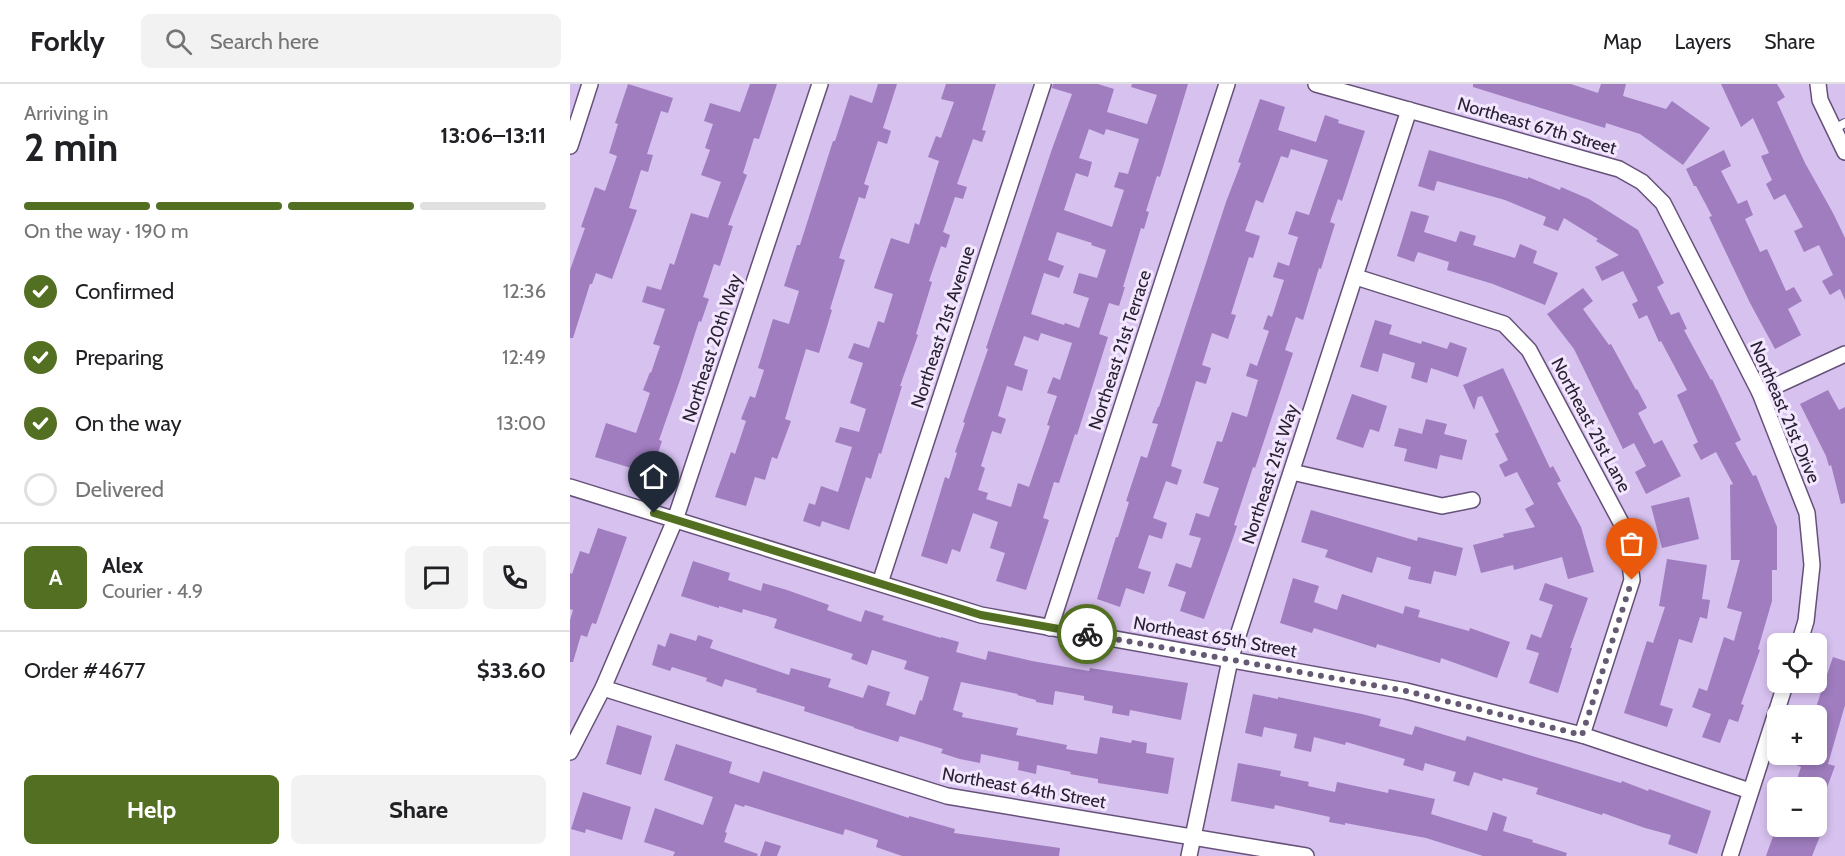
<!DOCTYPE html>
<meta charset="utf-8">
<style>
:root{--surface:#fff;--page:#f2f2f2;--text:#202124;--muted:#757577;--line:#e0e0e0;--accent:#536f22}
body{margin:0;font-family:Cabin,sans-serif;background:var(--page);color:var(--text);height:100vh;display:flex;flex-direction:column;font-size:22px;white-space:nowrap}
*{box-sizing:border-box;margin:0}
p{font-size:20px;color:var(--muted)}
.icon{flex:none;width:33px;height:33px;fill:none;stroke:currentColor;stroke-width:2;stroke-linecap:round;stroke-linejoin:round}
.map{position:relative;flex:1;overflow:hidden}
.details{display:flex;flex-direction:column;background:var(--surface);width:570px}
.details>*{flex:none}
.controls{position:absolute;left:1197px;top:549px;display:grid;gap:12px}
.controls a{display:grid;place-items:center;width:60px;height:60px;border-radius:9px;background:var(--surface);box-shadow:0 3px 9px #0003;font-size:30px}
.pin{position:absolute;display:grid;place-items:center;width:51px;height:51px;color:#fff;margin:-62px -26px;border-radius:50% 50% 50% 0;rotate:-45deg;box-shadow:0 0 6px #0007}
.pin .icon{rotate:45deg}
.courier{position:absolute;display:grid;place-items:center;width:60px;height:60px;margin:-30px;border:4px solid #536f22;border-radius:50%;background:#fff;color:#222;box-shadow:0 2px 8px #0007}
.head em{font-style:normal;font-weight:700}
.head div{display:flex;flex-direction:column-reverse}
.head{display:flex;align-items:center;justify-content:space-between;height:102px;padding:0 24px}
h1{font-size:39px;font-weight:700;line-height:45px}
.bar{display:grid;grid-template-columns:repeat(4,1fr);gap:9px 6px;align-content:center;height:72px;padding:0 24px}
.bar i{height:8px;border-radius:4px;background:var(--line)}
.bar .active{background:var(--accent)}
.bar p{grid-column:span 4}
.line{display:flex;align-items:center;gap:15px;padding:0 24px;border-top:2px solid var(--line)}
.line div{flex:1}
.round{display:grid;place-items:center;flex:none;width:63px;height:63px;border-radius:9px;background:var(--page)}
ol{padding:0 24px;list-style:none}
li{display:flex;align-items:center;gap:18px;height:66px}
li p{margin-inline-start:auto}
li .icon{padding:6px;border-radius:50%;background:var(--accent);color:#fff;stroke-width:4}
li:last-child{color:var(--muted)}
li i{width:33px;height:33px;border:3px solid var(--line);border-radius:50%}
.primary-button{display:flex;gap:12px;margin-top:auto;padding:12px 24px}
.primary-button a{flex:1;height:69px;border-radius:9px;background:var(--accent);color:#fff;font-size:24px;font-weight:700;line-height:69px;text-align:center}
.primary-button a+a{background:var(--page);color:var(--text)}
header{display:flex;align-items:center;gap:36px;box-sizing:border-box;height:84px;padding:0 30px;background:var(--surface);border-bottom:2px solid var(--line)}
header strong{font-size:28px}
nav{display:flex;gap:33px;margin-inline-start:auto;font-size:21px}
.search{width:420px;height:54px;background:var(--page);display:flex;align-items:center;gap:15px;box-sizing:border-box;padding:0 21px;border-radius:9px;color:var(--muted);font-size:22px}
main{display:flex;flex:1;min-height:0}
.map>svg:first-child{display:block}
</style>
<header>
<strong>Forkly</strong>
<div class="search"><svg class="icon" aria-label="search" viewBox="0 0 24 24"><circle cx="10" cy="10" r="6"/><path d="M15 15l6 6"/></svg>Search here</div>
<nav><a>Map</a><a>Layers</a><a>Share</a></nav>
</header>
<main>
<section class="details">
<div class="head"><div><h1>2 min</h1><p>Arriving in</p></div><em>13:06–13:11</em></div>
<div class="bar"><i class="active"></i><i class="active"></i><i class="active"></i><i></i><p>On the way · 190 m</p></div>
<ol>
<li><svg class="icon" aria-label="check" viewBox="0 0 24 24"><path d="M5 12l5 5 9-10"/></svg>Confirmed<p>12:36</p></li>
<li><svg class="icon" aria-label="check" viewBox="0 0 24 24"><path d="M5 12l5 5 9-10"/></svg>Preparing<p>12:49</p></li>
<li><svg class="icon" aria-label="check" viewBox="0 0 24 24"><path d="M5 12l5 5 9-10"/></svg>On the way<p>13:00</p></li>
<li><i></i>Delivered</li>
</ol>
<div class="line" style="height:108px"><b class="round" style="background:var(--accent);color:#fff">A</b><div><b>Alex</b><p>Courier · 4.9</p></div><a class="round"><svg class="icon" aria-label="chat" viewBox="0 0 24 24"><path d="M4 5h16v11H9l-5 4z"/></svg></a><a class="round"><svg class="icon" aria-label="phone" viewBox="0 0 24 24"><path d="M5 4h4l2 5-3 2q2 4 5 5l2-3 5 2v4C11 20 4 13 5 4z"/></svg></a></div>
<div class="line" style="height:78px"><div>Order #4677</div><b>$33.60</b></div>
<div class="primary-button"><a>Help</a><a>Share</a></div>
</section>
<div class="map">
<svg width="1275" height="772" viewBox="0 0 1275 772">
<rect width="100%" height="100%" fill="#d7c1ef"/>
<!-- building -->
<g fill="#9f7dbf" fill-rule="evenodd">
<path d="M58,0L103,14L98,29L91,27L77,70L83,71L78,88L71,86L59,124L67,126L42,195L26,189L22,200H20L3,254H0V186L15,144L11,143L25,103L35,107L47,72L39,69L48,40L45,39Z"/>
<path d="M180,0H207L189,55L184,54L173,89L177,91L158,141L163,142L150,182L144,180L133,213L139,215L131,238L129,237L109,299L89,356L92,357L81,390L25,373L36,339L66,349L80,309L73,306L80,288L81,289L90,262L83,260L95,225L72,218L77,202L91,206L100,179L104,181L121,129L138,134L151,98L131,91L140,66L135,64L143,40L134,37L140,19L170,28Z"/>
<path d="M308,0H327L313,44L321,47L317,60L308,57L294,100L299,102L295,115L289,113L269,174L275,176L260,225L262,226L249,269L236,265L215,335L221,337L207,375L202,373L195,396L185,393L176,422L145,413L161,368L165,370L176,337L171,335L180,312L185,314L194,286L188,284L203,235L219,240L229,207L214,202L227,161H230L263,57H265L280,11L302,19Z"/>
<path d="M376,0H426L412,46L416,47L412,58L403,55L387,100L397,103L393,115L385,113L373,148L380,151L376,164L371,162L359,197L362,198L346,250L348,251L330,302H332L311,370L309,369L301,395L296,393L279,446L252,437L250,443L233,437L239,419L245,421L251,402L268,408L282,363L265,358L270,343L289,348L296,325L280,319L293,279L278,274L284,259L299,264L308,237L314,239L323,210L304,204L321,154L339,160L345,139L349,141L369,77L358,73L366,52L371,54L384,18L371,15Z"/>
<path d="M483,0H528L544,5L537,28L577,40L587,11L561,3L562,0H618L590,93L587,92L576,127L579,128L574,145L571,144L553,203H555L549,222L539,219L529,250L538,253L507,351L505,350L489,399L484,398L473,434L479,436L456,506L426,497L435,469L420,464L428,438L403,429L390,468L382,465L377,480L351,472L375,393L379,395L387,369L385,368L395,339L393,338L418,265L416,264L482,65L502,10L482,4ZM519,45L534,51L536,45L569,55L558,90L549,88L544,103L554,106L542,143L494,126L506,89L518,93L522,78L509,74ZM487,148L522,159L521,161L536,166L527,194L509,189L503,209L519,214L509,244L495,239L494,241L461,230L474,189L489,194L494,182L478,176ZM471,249L502,259L490,296L483,293L477,309L487,312L477,341L480,342L459,403L448,399L441,423L416,415L418,409L408,406L415,384L411,382L422,347L431,350L436,335L428,332L437,302L452,307L458,286L444,281L454,252L468,257Z"/>
<path d="M903,0H1001L1028,9L1031,0H1056L1053,12L1096,25L1102,17L1140,44L1113,81L1070,50L1036,39L1035,44L903,3Z"/>
<path d="M1151,0H1207L1215,13L1207,18L1235,79L1263,129L1275,154V216L1270,205L1260,211L1252,197L1263,191L1249,161L1234,168L1224,147L1233,143L1215,110L1204,116L1196,100L1202,96L1191,72L1199,69L1183,34L1171,43Z"/>
<path d="M690,15L715,23L708,46L746,58L755,31L769,36L768,39L795,47L772,117L768,115L760,138L765,140L751,185L749,184L733,236L726,233L715,266L723,269L685,384L683,383L664,441L667,442L663,454L634,535L610,527L616,508L598,502L606,479L621,484L631,454L619,451L626,429L639,433L649,404L633,399L647,357L652,358L662,328L677,333L688,296L676,292L680,279L687,282L699,247L693,245L698,231L702,233L714,196L703,193L708,178L719,182L728,153L718,150L726,127L739,131L758,76L721,65L718,74L711,72L693,119L686,116L675,147L690,152L683,174L679,173L661,230L666,231L658,255L642,249L632,281L641,284L636,300L626,297L601,382L612,386L607,401L596,397L583,434L597,439L592,455L579,451L568,484L581,488L574,510L556,504L550,523L527,515L546,453H548L559,418L556,417L571,372L577,374L588,340L582,339L588,323H589L656,118L671,79L668,78Z"/>
<path d="M859,66L958,95V93L990,106L991,103L1019,115L1068,146L1094,199L1087,203L1101,231L1109,228L1117,245L1114,246L1141,296L1142,295L1171,356L1165,359L1183,392L1186,391L1207,443V486H1202V517L1188,565L1190,566L1171,620L1174,621L1168,638L1159,635L1150,659L1132,653L1141,630L1122,623L1129,604L1137,607L1154,553L1164,557L1172,528L1157,524L1170,476H1161L1160,401L1163,400L1146,368L1131,376L1123,361L1128,358L1107,311L1117,306L1091,257L1089,258L1077,231L1069,235L1062,220L1068,217L1053,187L1032,197L1025,183L1049,171L1026,157L1028,155L994,134L988,147L973,141L976,133L935,116L867,97L864,107L848,102Z"/>
<path d="M1154,66L1161,82L1151,87L1168,120L1177,116L1183,131L1175,135L1190,168L1197,165L1216,207L1224,203L1232,217L1218,225L1231,251L1205,265L1180,219L1139,133L1142,132L1126,102H1124L1116,85Z"/>
<path d="M841,127L859,132L854,148L886,158L890,147L906,152L903,161L945,174L950,160L967,167L963,179L988,189L975,221L923,200L877,186L879,178L848,168L844,178L827,172Z"/>
<path d="M1013,204L1023,217L1013,225L1039,261L1041,260L1066,306L1067,305L1077,324L1068,329L1084,360L1092,356L1111,392L1076,410L1065,388L1076,382L1064,359L1053,365L1004,265L977,230Z"/>
<path d="M805,236L822,241L819,250L851,260L852,257L877,265L880,258L897,264L888,293L861,284L857,299L841,294L845,279L813,269L808,288L790,283Z"/>
<path d="M933,284L980,384L983,382L991,397L987,399L1011,443L1024,488L998,495L992,473L944,486L943,481L911,489L903,461L934,453L933,450L965,443L955,425L964,420L947,388L935,393L929,381L938,376L925,350L929,348L912,312L908,313V312L904,326L893,301Z"/>
<path d="M1258,306L1269,326L1275,323V419L1271,420L1261,381L1259,382L1256,372L1230,320Z"/>
<path d="M782,310L817,322L809,348L800,345L793,364L766,355Z"/>
<path d="M856,335L877,340L874,350L897,356L892,376L870,371L867,385L834,377L837,365L824,362L829,344L852,350Z"/>
<path d="M1119,413L1129,455L1092,464L1081,422Z"/>
<path d="M741,426L847,457L848,453L893,464L886,492L864,487L861,500L838,495L841,483L807,473L802,489L755,473L758,466L731,458Z"/>
<path d="M28,444L57,453L26,540L22,539L17,553L11,551L3,578H0V536L3,526L0,525V489L2,490L10,467L19,470Z"/>
<path d="M1097,475L1137,481L1132,515L1140,516L1137,535L1130,533L1122,559L1109,555L1090,621L1103,625L1097,643L1054,629L1077,557L1083,559L1095,523L1089,522Z"/>
<path d="M123,477L160,489L158,496L191,507L193,499L217,506L259,521L257,526L291,538L295,526L314,532L312,536L371,554V553L389,558L386,568L416,576L418,567L462,577L519,587L520,584L618,599L611,636L560,626L559,632L542,629L543,622L514,616V612L485,607L483,621L466,618V616L447,611L448,610L391,598L383,626L393,629L392,633L448,644L446,651L497,661L496,665L527,670L530,653L561,659L562,656L577,659L576,669L604,674L598,710L528,699V695L500,690L501,688L467,681L466,690L448,686L449,678L411,670L410,679L390,675L371,669L373,665L330,652L328,658L284,644V643L234,627L235,623L186,608L187,605L155,595L152,603L136,597L137,594L102,583L100,587L82,581L88,560L95,563L100,549L126,557L128,551L143,556L140,564L219,591L221,584L261,595L258,603L293,614L298,601L320,608L316,621L345,631L350,616L352,617L359,593L334,585L337,577L302,566L297,581L281,575L283,570L204,544L207,535L173,525L172,529L149,522V524L111,512Z"/>
<path d="M723,494L749,502L744,518L767,526L772,510L833,530L835,522L850,526L848,533L899,547L900,544L940,558L927,594L871,574L870,579L807,560L806,564L744,544L742,549L710,539Z"/>
<path d="M975,499L1018,514L1000,564H1002L988,609L959,599L969,569L956,565L961,550L971,554L983,521L969,516Z"/>
<path d="M1263,573L1275,577V621L1258,680L1265,682L1248,728H1246V704H1224L1231,683L1226,681L1230,670L1246,676V632H1243Z"/>
<path d="M683,610L708,615V613L792,630L811,635L809,642L842,651L845,642L895,657L897,652L1051,699L1052,697L1078,707L1079,705L1141,727L1127,770L1098,760L1101,751L1075,744L1033,729L1032,731L966,710L968,704L933,694L932,697L904,688L899,702L883,697L886,688L855,679L853,687L833,681L835,675L776,658L775,661L744,653L741,668L724,664L727,650L694,643L692,653L675,649Z"/>
<path d="M47,641L82,652L71,691L36,680Z"/>
<path d="M106,660L162,678L159,689L189,699L193,687L339,734V732L385,745L384,749L490,764L489,772H332L306,763L308,756L275,745L273,751L175,721L174,723L165,720L155,748L157,749L154,758L188,770L187,772H103L105,768L74,758L85,724L133,741L143,713L94,696Z"/>
<path d="M668,679L711,687L710,692L739,698L738,702L765,708L767,698L818,709L819,705L865,715L861,730L917,747L923,728L937,733L933,747L963,756L962,758L997,769L996,772H913L856,754L775,739V741L759,738L760,733L705,721L704,725L661,717Z"/>
<path d="M13,708L61,723L52,756L16,745L15,749L1,745Z"/>
<path d="M1219,742H1249L1246,750L1250,752L1242,772H1196L1206,744L1217,748Z"/>
<path d="M195,757L211,762L207,772H190Z"/>
</g>
<g fill="none" stroke-linecap="round" stroke-linejoin="round">
<!-- service casing -->
<g stroke="#655178" stroke-width="10">
<path id="service" d="M1264,45L1275,39"/>
</g>
<!-- minor casing -->
<g stroke="#655178" stroke-width="18">
<g id="minor">
<path d="M746,0L1049,85L1072,98L1093,119L1190,309L1237,429L1242,481L1236,537L1229,560"/>
<path d="M1248,0L1250,16L1275,68"/>
<path d="M0,62L20,0"/>
<path d="M786,193L934,240L959,266L1056,448L1062,496L1012,651"/>
<path d="M1190,309L1275,270"/>
<path d="M722,388L872,422L902,416"/>
<path d="M0,403L411,531L836,607L1012,651L1180,707"/>
<path d="M310,499L473,0"/>
<path d="M480,544L657,0"/>
<path d="M33,604L377,712L736,772"/>
<path d="M0,668L33,604L105,436L250,0"/>
<path d="M619,772L660,576L839,26"/>
<path d="M1160,772L1216,598"/>
</g>
</g>
<!-- service -->
<use href="#service" stroke="#fff" stroke-width="8"/>
<!-- minor -->
<use href="#minor" stroke="#fff" stroke-width="15"/>
</g>
<g fill="none" stroke-linecap="round" stroke-linejoin="round">
<!-- done -->
<path stroke="#665974" stroke-width="6" stroke-dasharray="0 10.8" d="M517,550L836,607L1012,651L1062,496"/>
<!-- route -->
<path stroke="#536f22" stroke-width="8" d="M84,429L411,531L517,550"/>
</g>
<g text-anchor="middle" stroke-width="6" stroke-linejoin="round" paint-order="stroke">
<!-- street labels -->
<g font-size="18" fill="#292132" stroke="#f2e7ff">
<text transform="translate(967 42) rotate(16)" y="6">Northeast 67th Street</text>
<text transform="translate(373 243) rotate(-72)" y="6">Northeast 21st Avenue</text>
<text transform="translate(142 264) rotate(-72)" y="6">Northeast 20th Way</text>
<text transform="translate(550 266) rotate(-72)" y="6">Northeast 21st Terrace</text>
<text transform="translate(1215 328) rotate(67)" y="6">Northeast 21st Drive</text>
<text transform="translate(1021 341) rotate(62)" y="6">Northeast 21st Lane</text>
<text transform="translate(700 390) rotate(-72)" y="6">Northeast 21st Way</text>
<text transform="translate(645 553) rotate(10)" y="6">Northeast 65th Street</text>
<text transform="translate(454 704) rotate(10)" y="6">Northeast 64th Street</text>
</g>
</g>
</svg>
<div class="controls">
<a><svg class="icon" aria-label="locate" viewBox="0 0 24 24"><circle cx="12" cy="12" r="6"/><path d="M12 2v4M12 18v4M2 12h4M18 12h4"/></svg></a>
<a>+</a>
<a>−</a>
</div>
<div class="pin" style="left:1062px;top:496px;background:#ea580c"><svg class="icon" aria-label="bag" viewBox="0 0 24 24"><path d="M5 8h14l-1 12H6zM9 8a3 3 0 0 1 6 0"/></svg></div>
<div class="pin" style="left:84px;top:429px;background:#1f2937"><svg class="icon" aria-label="home" viewBox="0 0 24 24"><path d="M3 11l9-7 9 7M6 9v11h12V9"/></svg></div>
<div class="courier" style="left:517px;top:550px"><svg class="icon" aria-label="bike" viewBox="0 0 24 24"><circle cx="6" cy="16" r="4"/><circle cx="18" cy="16" r="4"/><path d="M6 16l4-8h5l3 8M10 8l3 8H6M13 5h3"/></svg></div>
</div>
</main>
